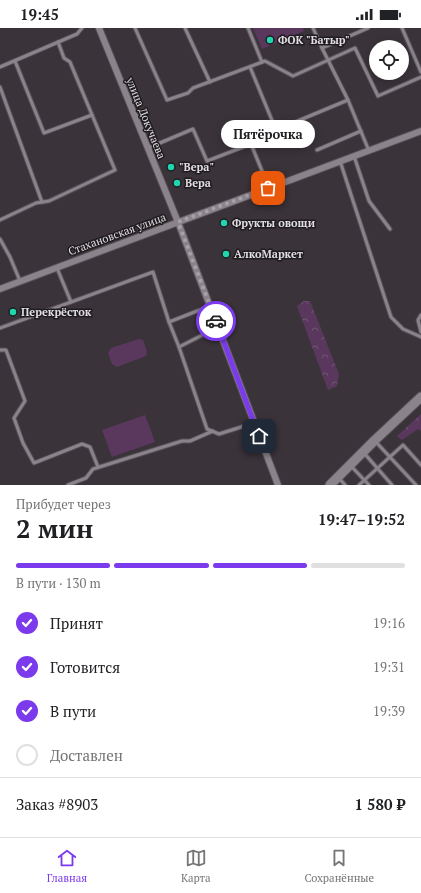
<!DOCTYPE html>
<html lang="ru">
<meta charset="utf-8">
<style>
:root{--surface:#fff;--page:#f6f6f6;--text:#202124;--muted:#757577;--line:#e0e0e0;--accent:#7c3aed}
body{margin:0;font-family:"PT Serif",serif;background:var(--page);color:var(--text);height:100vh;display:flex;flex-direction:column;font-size:15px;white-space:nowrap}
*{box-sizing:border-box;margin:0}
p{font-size:13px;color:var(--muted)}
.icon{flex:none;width:22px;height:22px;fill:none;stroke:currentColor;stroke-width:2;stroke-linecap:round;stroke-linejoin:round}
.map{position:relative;height:457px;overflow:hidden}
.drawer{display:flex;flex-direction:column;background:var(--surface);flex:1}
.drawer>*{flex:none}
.fabs{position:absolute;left:369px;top:12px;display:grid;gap:8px}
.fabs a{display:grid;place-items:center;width:40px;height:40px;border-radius:50%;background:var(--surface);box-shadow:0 2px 10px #0003;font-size:20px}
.pin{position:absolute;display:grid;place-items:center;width:34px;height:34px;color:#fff;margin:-17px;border-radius:8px;box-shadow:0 2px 6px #0006}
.courier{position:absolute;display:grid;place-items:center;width:40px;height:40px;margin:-20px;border:3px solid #7c3aed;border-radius:50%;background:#fff;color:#222;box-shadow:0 1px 5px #0007}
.bubble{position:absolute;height:28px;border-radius:14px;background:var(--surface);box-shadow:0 2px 10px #0003;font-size:13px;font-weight:600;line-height:28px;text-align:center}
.overview em{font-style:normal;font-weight:600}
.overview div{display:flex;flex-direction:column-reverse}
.overview{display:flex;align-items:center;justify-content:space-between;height:68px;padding:0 16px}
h1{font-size:26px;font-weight:600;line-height:30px}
.bar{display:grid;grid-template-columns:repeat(4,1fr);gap:6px 4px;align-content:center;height:48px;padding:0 16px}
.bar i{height:5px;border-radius:3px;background:var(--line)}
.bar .selected{background:var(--accent)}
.bar p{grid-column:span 4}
.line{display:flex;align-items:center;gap:10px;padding:0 16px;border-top:1px solid var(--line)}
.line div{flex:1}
ol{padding:0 16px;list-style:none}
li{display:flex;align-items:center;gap:12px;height:44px}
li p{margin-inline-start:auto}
li .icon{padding:4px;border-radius:50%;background:var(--accent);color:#fff;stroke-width:4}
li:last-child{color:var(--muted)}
li i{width:22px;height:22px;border:2px solid var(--line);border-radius:50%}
.status{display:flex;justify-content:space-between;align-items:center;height:28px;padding:0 20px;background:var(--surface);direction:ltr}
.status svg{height:11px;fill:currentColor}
.dock{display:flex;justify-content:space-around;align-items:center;height:56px;border-top:1px solid var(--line);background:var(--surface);font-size:11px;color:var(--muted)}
.dock a{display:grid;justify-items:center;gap:2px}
.dock .selected{color:var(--accent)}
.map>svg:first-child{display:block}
</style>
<div class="status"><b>19:45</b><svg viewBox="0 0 49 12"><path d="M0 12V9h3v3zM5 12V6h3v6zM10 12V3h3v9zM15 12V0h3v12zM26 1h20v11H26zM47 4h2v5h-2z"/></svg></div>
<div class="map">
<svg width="421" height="457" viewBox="0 0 421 457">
<defs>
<pattern id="forest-crowns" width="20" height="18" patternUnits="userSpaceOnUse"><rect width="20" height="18" fill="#5a385e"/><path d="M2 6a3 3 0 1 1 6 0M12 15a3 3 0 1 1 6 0" fill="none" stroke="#715475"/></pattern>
</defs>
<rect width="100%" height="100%" fill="#3a333a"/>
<!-- forest -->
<g fill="url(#forest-crowns)">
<path d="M304,273H310L339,346L337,358L328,362L297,278Z"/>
<path d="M421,386V403L418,401L402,412L397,408Z"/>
</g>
<!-- pitch -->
<g fill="#5a385e">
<path d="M253,0H303L304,3L262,21Z"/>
<path d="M139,311L143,312L147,324L146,328L117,339L112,336L108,325L111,320Z"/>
<path d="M145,387L155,414L112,429L102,402Z"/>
</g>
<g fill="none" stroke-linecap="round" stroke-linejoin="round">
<!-- service casing -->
<g stroke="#575157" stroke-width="5">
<g id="service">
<path d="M135,0L167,72L188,65L193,60L265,33L293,48L355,20L378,68L421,49"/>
<path d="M185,0L210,54"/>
<path d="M248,0L262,34"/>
<path d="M313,0L322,20"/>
<path d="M368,0L322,20L348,72L369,123"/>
<path d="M402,0L421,44"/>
<path d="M15,33L44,105L92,87"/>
<path d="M0,39L77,6L82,0"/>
<path d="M250,39L276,102L348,72"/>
<path d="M0,59L42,174"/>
<path d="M148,120L193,101L207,133L251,116L269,160"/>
<path d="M317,122L361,103"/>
<path d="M354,128L369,173L390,201"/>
<path d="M340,133L391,289L403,301L421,309"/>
<path d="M0,192L36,175L49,173L115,142L70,34L64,30L58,14"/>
<path d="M0,211L10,229L20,253"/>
<path d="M57,240L71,274"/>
<path d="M421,287L418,292L421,304"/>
<path d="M218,299L179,319L207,401L219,406L254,395"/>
<path d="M0,300L153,244L169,294"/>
<path d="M179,319L169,294L210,278"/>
<path d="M0,322H6L25,373L14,390L23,415L34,435L82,416L90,419L98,439"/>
<path d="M375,413L416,457"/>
<path d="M364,425L392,457"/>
<path d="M351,438L369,457"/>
<path d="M338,449L345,457"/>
<path d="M68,457L86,450L93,441L182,413H190L213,403"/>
<path d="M359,457L403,417L421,437"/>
</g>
</g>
<!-- minor casing -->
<g stroke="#575157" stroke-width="8">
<g id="minor">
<path d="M99,0L178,194L278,457"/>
<path d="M0,261L421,103"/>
</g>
</g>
<!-- secondary casing -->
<g stroke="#575157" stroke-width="11">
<path id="secondary" d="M330,457L375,412L421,369"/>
</g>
<!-- service -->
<use href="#service" stroke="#8a838b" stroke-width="3"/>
<!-- minor -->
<use href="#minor" stroke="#8a838b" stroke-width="6"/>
<!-- secondary -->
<use href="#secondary" stroke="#8a838b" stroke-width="9"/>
</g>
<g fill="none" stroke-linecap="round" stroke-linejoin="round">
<!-- done -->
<path stroke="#a7a2a7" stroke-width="4" stroke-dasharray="0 7.2" d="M216,293L178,194L268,160"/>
<!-- route -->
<path stroke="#7c3aed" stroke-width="5" d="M216,293L259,408"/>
</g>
<!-- markers -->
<g fill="#20d5b0" stroke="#1f1c1f" stroke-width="1.5">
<circle cx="270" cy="12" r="4"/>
<circle cx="171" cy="139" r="4"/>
<circle cx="177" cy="155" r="4"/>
<circle cx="224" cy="195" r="4"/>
<circle cx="226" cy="226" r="4"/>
<circle cx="13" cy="284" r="4"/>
</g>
<g text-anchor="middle" stroke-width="3" stroke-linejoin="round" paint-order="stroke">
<!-- poi labels -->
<g font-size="11" font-weight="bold" fill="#e2dde2" stroke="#1f1c1f" text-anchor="start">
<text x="278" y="16">ФОК "Батыр"</text>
<text x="179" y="143">"Вера"</text>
<text x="185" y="159">Вера</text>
<text x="232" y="199">Фрукты овощи</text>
<text x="234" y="230">АлкоМаркет</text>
<text x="21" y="288">Перекрёсток</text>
</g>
<!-- street labels -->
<g font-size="11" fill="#e2dde2" stroke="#1f1c1f">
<text transform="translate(146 90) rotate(68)" y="4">улица Докучаева</text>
<text transform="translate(117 206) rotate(-20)" y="4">Стахановская улица</text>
</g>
</g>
</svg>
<div class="fabs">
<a><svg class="icon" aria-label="locate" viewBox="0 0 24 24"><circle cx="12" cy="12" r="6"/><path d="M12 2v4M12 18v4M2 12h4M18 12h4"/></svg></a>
</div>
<div class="pin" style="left:268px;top:160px;background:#ea580c"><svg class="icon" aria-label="bag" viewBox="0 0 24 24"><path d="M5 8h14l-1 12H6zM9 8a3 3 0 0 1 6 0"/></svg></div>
<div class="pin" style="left:259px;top:408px;background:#1f2937"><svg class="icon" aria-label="home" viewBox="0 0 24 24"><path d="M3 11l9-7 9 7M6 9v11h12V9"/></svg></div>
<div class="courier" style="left:216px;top:293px"><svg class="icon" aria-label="car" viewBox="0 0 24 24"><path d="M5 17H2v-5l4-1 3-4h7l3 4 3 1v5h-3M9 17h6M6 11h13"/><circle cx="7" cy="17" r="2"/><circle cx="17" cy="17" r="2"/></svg></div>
<div class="bubble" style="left:221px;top:92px;width:94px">Пятёрочка</div>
</div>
<section class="drawer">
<div class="overview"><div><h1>2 мин</h1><p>Прибудет через</p></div><em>19:47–19:52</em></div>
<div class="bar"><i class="selected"></i><i class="selected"></i><i class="selected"></i><i></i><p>В пути · 130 m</p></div>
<ol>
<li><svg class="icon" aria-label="check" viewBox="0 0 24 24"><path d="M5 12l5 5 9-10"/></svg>Принят<p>19:16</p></li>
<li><svg class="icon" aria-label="check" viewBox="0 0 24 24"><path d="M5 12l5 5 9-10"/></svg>Готовится<p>19:31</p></li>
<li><svg class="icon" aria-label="check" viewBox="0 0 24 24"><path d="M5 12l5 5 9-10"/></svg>В пути<p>19:39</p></li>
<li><i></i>Доставлен</li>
</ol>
<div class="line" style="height:52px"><div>Заказ #8903</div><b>1 580 ₽</b></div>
</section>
<nav class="dock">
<a class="selected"><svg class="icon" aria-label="home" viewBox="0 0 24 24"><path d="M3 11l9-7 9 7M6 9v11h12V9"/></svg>Главная</a>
<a><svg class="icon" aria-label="map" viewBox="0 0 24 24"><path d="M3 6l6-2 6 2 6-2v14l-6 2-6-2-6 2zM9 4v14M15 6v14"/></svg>Карта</a>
<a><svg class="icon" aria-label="saved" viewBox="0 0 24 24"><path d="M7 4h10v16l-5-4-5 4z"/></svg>Сохранённые</a>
</nav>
